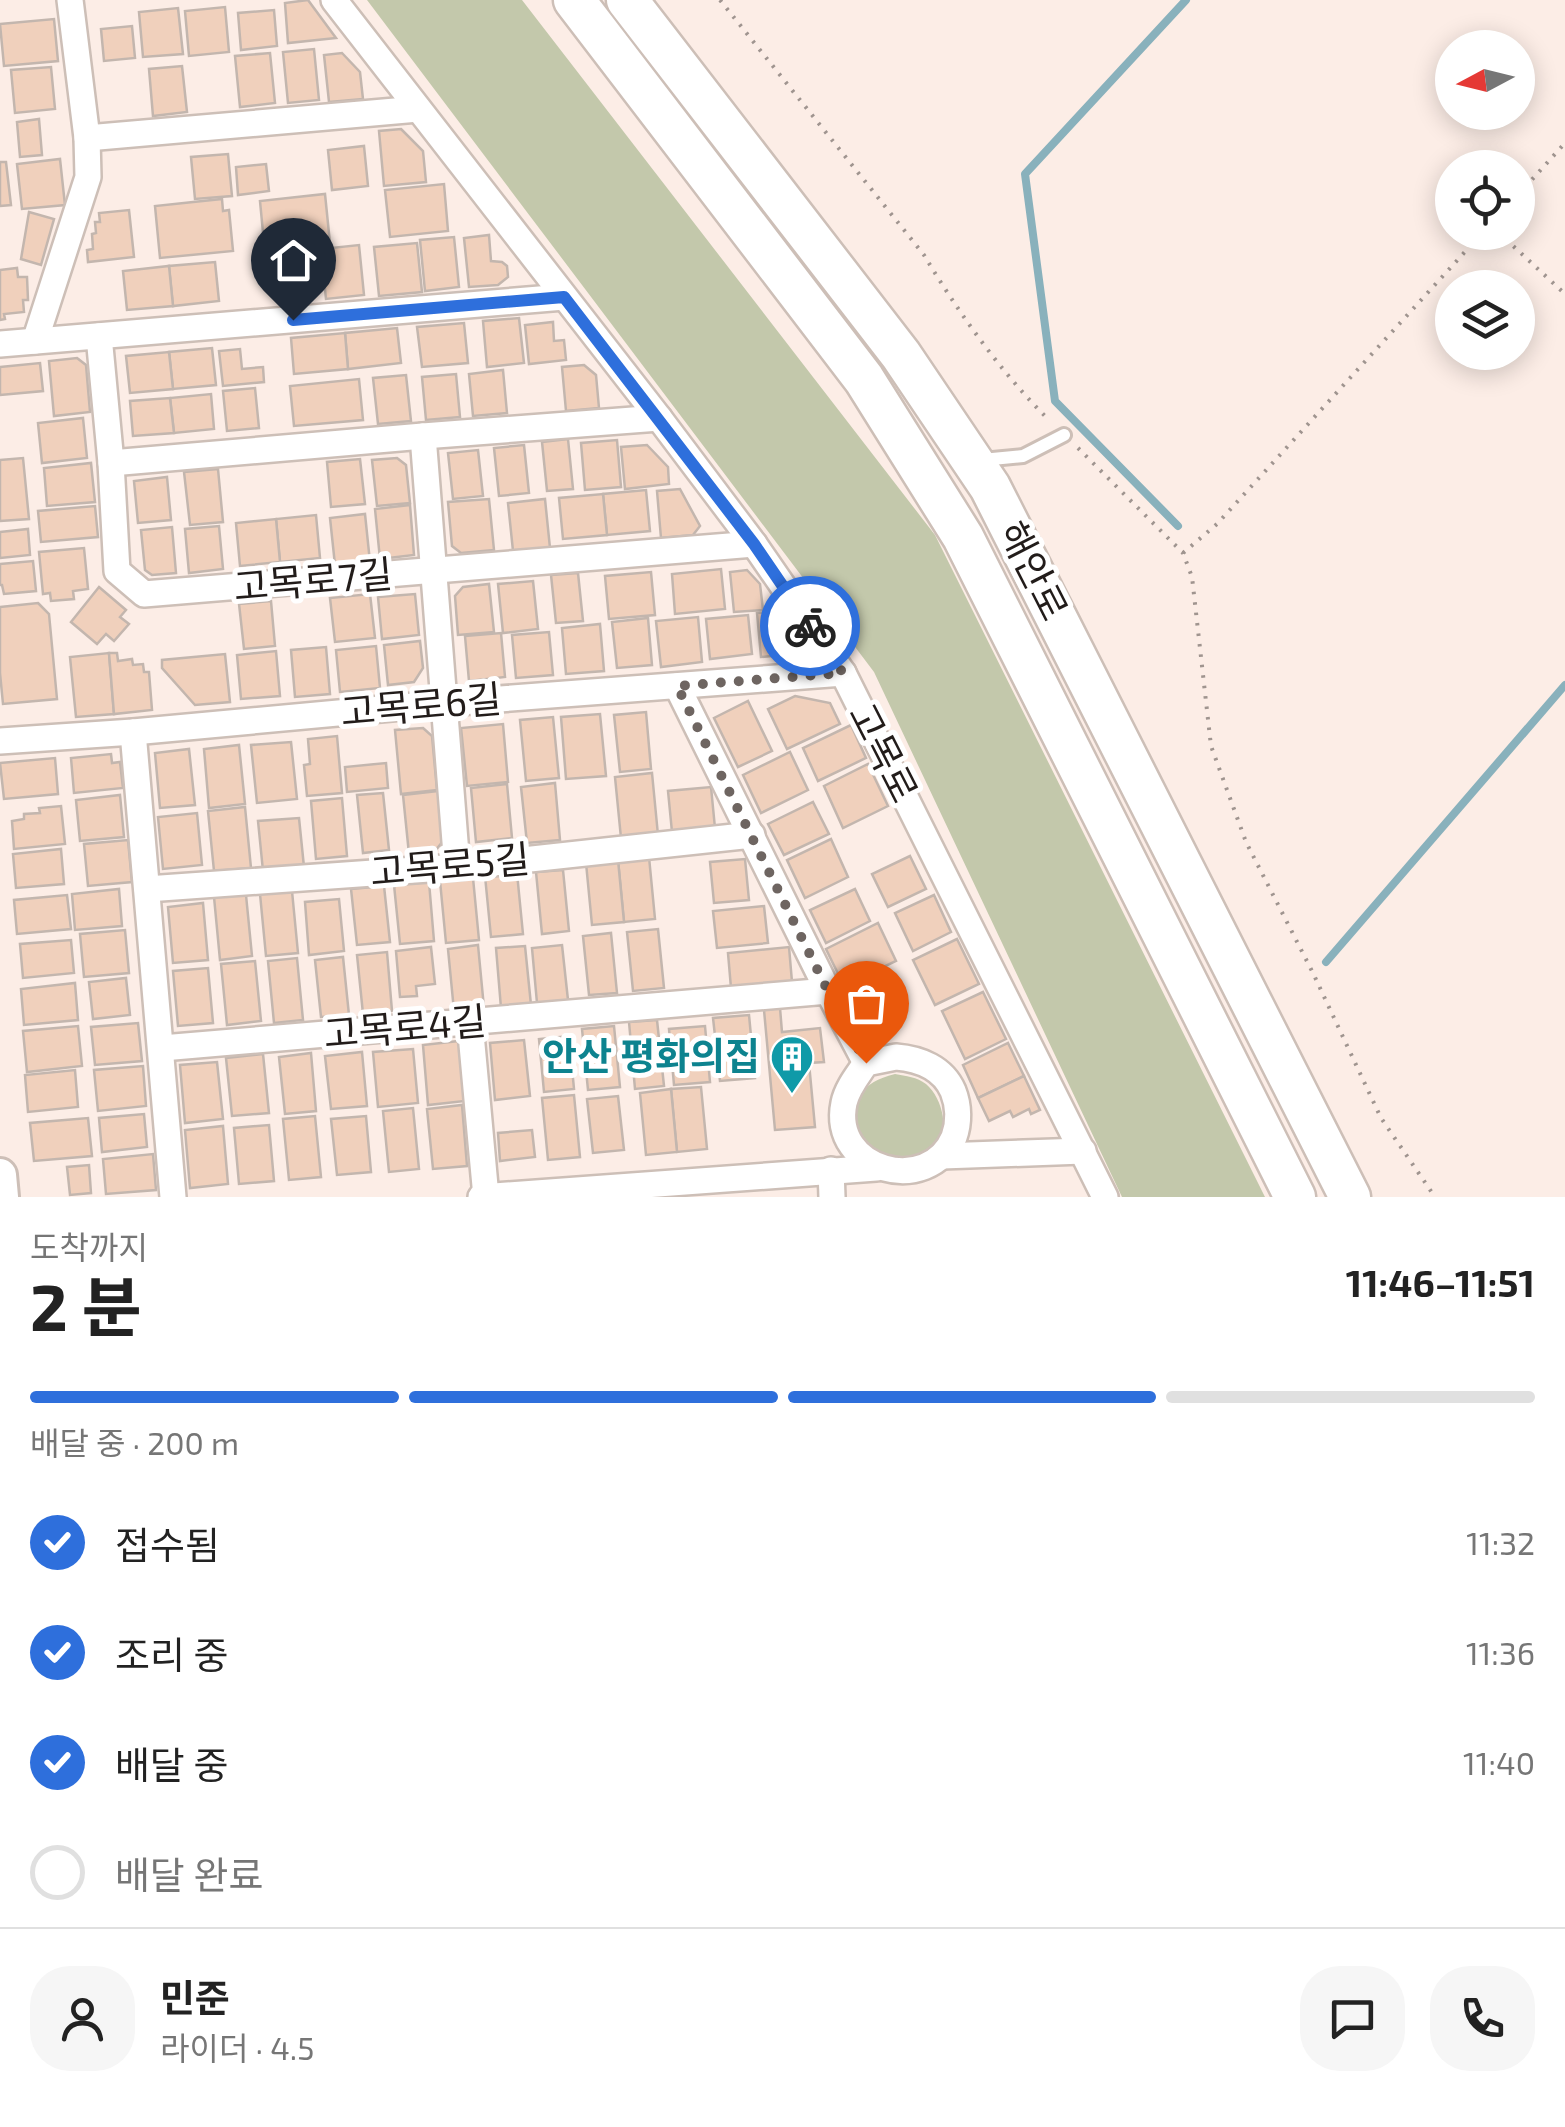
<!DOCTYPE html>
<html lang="ko">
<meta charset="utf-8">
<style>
:root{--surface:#fff;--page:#f6f6f6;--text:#222;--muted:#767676;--line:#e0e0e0;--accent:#2e6fdc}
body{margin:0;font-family:"Exo 2","Noto Sans KR",sans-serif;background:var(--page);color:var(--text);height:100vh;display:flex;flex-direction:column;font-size:38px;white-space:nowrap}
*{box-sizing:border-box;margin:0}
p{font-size:32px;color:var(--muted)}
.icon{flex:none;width:55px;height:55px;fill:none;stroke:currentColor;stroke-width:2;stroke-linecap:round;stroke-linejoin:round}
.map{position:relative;height:1197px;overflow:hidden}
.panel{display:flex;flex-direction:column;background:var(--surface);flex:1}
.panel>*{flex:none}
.needle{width:65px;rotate:263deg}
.tools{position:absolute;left:1435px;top:30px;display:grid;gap:20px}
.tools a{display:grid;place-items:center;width:100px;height:100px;border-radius:50%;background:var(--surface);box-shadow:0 5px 25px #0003;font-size:50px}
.pin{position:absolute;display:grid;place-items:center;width:85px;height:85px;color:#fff;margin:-102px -42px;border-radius:50% 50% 50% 0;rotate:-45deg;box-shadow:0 0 10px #0007}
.pin .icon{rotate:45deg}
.courier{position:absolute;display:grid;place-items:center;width:100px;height:100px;margin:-50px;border:8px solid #2e6fdc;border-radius:50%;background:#fff;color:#222;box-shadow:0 2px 12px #0007}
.overview em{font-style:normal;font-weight:700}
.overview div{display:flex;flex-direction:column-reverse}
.overview{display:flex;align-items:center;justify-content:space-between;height:170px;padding:0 30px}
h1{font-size:65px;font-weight:700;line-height:75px}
.bar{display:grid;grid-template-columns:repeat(4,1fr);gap:15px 10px;align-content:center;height:120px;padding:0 30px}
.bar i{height:12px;border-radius:8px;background:var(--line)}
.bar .current{background:var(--accent)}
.bar p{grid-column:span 4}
.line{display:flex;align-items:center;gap:25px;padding:0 30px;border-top:2px solid var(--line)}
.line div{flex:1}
.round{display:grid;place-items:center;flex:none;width:105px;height:105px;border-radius:40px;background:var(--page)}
ol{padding:0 30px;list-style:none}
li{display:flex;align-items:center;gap:30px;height:110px}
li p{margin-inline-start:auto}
li .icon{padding:10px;border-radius:50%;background:var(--accent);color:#fff;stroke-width:4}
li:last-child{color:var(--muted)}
li i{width:55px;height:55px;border:5px solid var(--line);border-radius:50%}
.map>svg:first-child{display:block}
</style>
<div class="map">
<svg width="1565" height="1197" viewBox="0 0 1565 1197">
<rect width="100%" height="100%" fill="#fcede6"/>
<!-- green -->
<g fill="#c3c8ab">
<path d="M367,0H522L935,535L1265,1197H1122L874,672Z"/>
<path d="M895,1074C906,1076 917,1077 926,1084C943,1098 952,1135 932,1151C923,1159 905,1162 894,1167L852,1131C857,1098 859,1083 895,1074Z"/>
</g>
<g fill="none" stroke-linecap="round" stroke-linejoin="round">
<!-- stream -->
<g stroke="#89b1bc" stroke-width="8">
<path d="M1178,526L1055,401L1025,174L1186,0"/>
<path d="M1326,962L1565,685"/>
</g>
</g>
<!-- building -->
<g fill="#f0d0bc" stroke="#c3b6ae" stroke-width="2.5">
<path d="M308,0L336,38L288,43L285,3Z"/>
<path d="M225,7L229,52L189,56L185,11Z"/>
<path d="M178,8L183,54L143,57L139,12Z"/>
<path d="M274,10L277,46L241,50L238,13Z"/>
<path d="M54,19L58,61L4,66L0,24Z"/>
<path d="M132,26L135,58L104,61L101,29Z"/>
<path d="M314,49L319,100L288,103L283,52Z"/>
<path d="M270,53L275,103L240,107L235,56Z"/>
<path d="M342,53L360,72L363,99L329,102L324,55Z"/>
<path d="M182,66L187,112L153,116L149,69Z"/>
<path d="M51,67L55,109L15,113L11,70Z"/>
<path d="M39,119L42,155L20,157L17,122Z"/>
<path d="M401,129L423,151L426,182L384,186L379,131Z"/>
<path d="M364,146L368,186L332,190L328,150Z"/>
<path d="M228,154L232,196L195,199L191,157Z"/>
<path d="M60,159L65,205L22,209L17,164Z"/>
<path d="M0,162H6L11,205L0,206Z"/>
<path d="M266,164L269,191L238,195L236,167Z"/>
<path d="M444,184L448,231L390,237L385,190Z"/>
<path d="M325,194L330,243L292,246L291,240L264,243L260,201Z"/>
<path d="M222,199L223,211L229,210L233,251L160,258L155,206Z"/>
<path d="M129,210L134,257L88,262L87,250L93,249L92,234L96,233L95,222H100L99,213Z"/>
<path d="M29,212L54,219L41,265L21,259Z"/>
<path d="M489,235L491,261L502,262L507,266L508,277L498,285L469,287L464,238Z"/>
<path d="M454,237L459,287L425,291L420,240Z"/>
<path d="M417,243L422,292L379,296L374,247Z"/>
<path d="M359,245L364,295L326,299L321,249Z"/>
<path d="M215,262L219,301L173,306L169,266Z"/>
<path d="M169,266L173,306L127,310L123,271Z"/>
<path d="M17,268L18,277H27L28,300H23L24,312L4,314L5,319L0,320V270Z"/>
<path d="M519,318L524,363L487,367L483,321Z"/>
<path d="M553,322L554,341L564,340L566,360L529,364L525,325Z"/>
<path d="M464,323L468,363L422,367L417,327Z"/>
<path d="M397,328L401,363L348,369L345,333Z"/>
<path d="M345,333L348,369L294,374L291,338Z"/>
<path d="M212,348L216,385L173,389L169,352Z"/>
<path d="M240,349L242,369L263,367L264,382L223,386L219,351Z"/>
<path d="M169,352L173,389L130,393L126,356Z"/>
<path d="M77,358L86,365L90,412L54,416L49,361Z"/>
<path d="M40,363L43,391L0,395V367Z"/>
<path d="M584,365L596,375L599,408L566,411L562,367Z"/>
<path d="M503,370L507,413L473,416L469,374Z"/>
<path d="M456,374L460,417L426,420L422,377Z"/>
<path d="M406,375L411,421L378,424L373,378Z"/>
<path d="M359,379L363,420L294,426L290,386Z"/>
<path d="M255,388L259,428L227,431L223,391Z"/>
<path d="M211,394L214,429L174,433L170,398Z"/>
<path d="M170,398L174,433L133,436L130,401Z"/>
<path d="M83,418L87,458L42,463L38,423Z"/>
<path d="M568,439L573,489L547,491L542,442Z"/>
<path d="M617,440L621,487L585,490L581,443Z"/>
<path d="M524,445L529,493L499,496L494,448Z"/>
<path d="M647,445L668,467L669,484L625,489L621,447Z"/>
<path d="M478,450L483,496L453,499L448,453Z"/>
<path d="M23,458L29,519L0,521V460Z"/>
<path d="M397,458L406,465L410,503L377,506L372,460Z"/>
<path d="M360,459L365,504L331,507L327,462Z"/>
<path d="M91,463L95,502L47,506L44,468Z"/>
<path d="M218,469L223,522L190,525L184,472Z"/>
<path d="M167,477L171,520L138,523L134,481Z"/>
<path d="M680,489L700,526L693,535L661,538L657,491Z"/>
<path d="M646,490L650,531L607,535L603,494Z"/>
<path d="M603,494L607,535L563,539L559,498Z"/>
<path d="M489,499L494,550L461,553L452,546L448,502Z"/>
<path d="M545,499L550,548L513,551L508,503Z"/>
<path d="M410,505L414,555L380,559L375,509Z"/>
<path d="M95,506L98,537L41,542L38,511Z"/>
<path d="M365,514L370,562L335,565L330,518Z"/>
<path d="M316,515L320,558L280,562L276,519Z"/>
<path d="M276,519L280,562L240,566L236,523Z"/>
<path d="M219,526L223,569L189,573L185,529Z"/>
<path d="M172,527L176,573L152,575L145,570L141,530Z"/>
<path d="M28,529L30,555L0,558V532Z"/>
<path d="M84,548L88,589L73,591L74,599L51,601L50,593L43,594L39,552Z"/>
<path d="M33,561L36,591L4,594L2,585H0V564Z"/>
<path d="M721,569L725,609L675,614L672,574Z"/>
<path d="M747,570L760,584L763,610L734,612L730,572Z"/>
<path d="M651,572L655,615L609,619L605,576Z"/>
<path d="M578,573L583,621L556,623L551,575Z"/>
<path d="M533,581L538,629L503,633L498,584Z"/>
<path d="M489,584L494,632L458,635L455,596L463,587Z"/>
<path d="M99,587L126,610L120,617L129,624L114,641L106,634L97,644L71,622Z"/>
<path d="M370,594L375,638L335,642L330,598Z"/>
<path d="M415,594L419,635L382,639L378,597Z"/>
<path d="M271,601L275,646L244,649L239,604Z"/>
<path d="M38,603L49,614L57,699L3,704L0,673V607Z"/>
<path d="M785,611L788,645L781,655L761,657L757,613Z"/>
<path d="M748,615L752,654L710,659L706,619Z"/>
<path d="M698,617L702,662L661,667L656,621Z"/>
<path d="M648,618L652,665L617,668L612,622Z"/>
<path d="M600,624L604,671L566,674L562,628Z"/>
<path d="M549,632L553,675L516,678L512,635Z"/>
<path d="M501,633L505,677L469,681L465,636Z"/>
<path d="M420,641L423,668L414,682L388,685L384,645Z"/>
<path d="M376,646L380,688L340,692L336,650Z"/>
<path d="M326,647L330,694L295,697L291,650Z"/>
<path d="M276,651L280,696L241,699L237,655Z"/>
<path d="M109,653L114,714L76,717L70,657Z"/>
<path d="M109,653H117L118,661L132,659L133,665L143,664L144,672H149L152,710L114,714Z"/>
<path d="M225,654L230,702L195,705L162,668V660Z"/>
<path d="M795,696L830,703L840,724L787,749L768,709Z"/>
<path d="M748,701L772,751L738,767L714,718Z"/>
<path d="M646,712L651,769L620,772L614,715Z"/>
<path d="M600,714L606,776L566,779L561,717Z"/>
<path d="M553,717L559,778L526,781L520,720Z"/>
<path d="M503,724L508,782L467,786L461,728Z"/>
<path d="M851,725L866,758L818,781L803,748Z"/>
<path d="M423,728L432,736L437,790L401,794L395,730Z"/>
<path d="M337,736L342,793L307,796L304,765L310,764L308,739Z"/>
<path d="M291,742L297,799L257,803L251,745Z"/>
<path d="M239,745L245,804L209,808L204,749Z"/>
<path d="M189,749L195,805L160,808L155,753Z"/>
<path d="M790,752L808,790L761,813L743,775Z"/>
<path d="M111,754L112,763L120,762L123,788L74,793L71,758Z"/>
<path d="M55,758L58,794L4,799L0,763Z"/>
<path d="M386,763L388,788L347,792L345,767Z"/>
<path d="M868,764L888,806L843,828L824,786Z"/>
<path d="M652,773L658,835L621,838L615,777Z"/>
<path d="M555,783L560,840L527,843L521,787Z"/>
<path d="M507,784L512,838L476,842L471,788Z"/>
<path d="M711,787L715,828L672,832L668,791Z"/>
<path d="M438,791L443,841L435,851L409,854L403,795Z"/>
<path d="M383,793L389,850L363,853L357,795Z"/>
<path d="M120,795L124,837L80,841L76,800Z"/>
<path d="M342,798L347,856L316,859L311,801Z"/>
<path d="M813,802L829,834L784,855L768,824Z"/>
<path d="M61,806L65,844L14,849L12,821L24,819V814L40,813L39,808Z"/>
<path d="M245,807L251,868L214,871L208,811Z"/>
<path d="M197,813L202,865L163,869L158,817Z"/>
<path d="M299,818L304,867L263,871L258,821Z"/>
<path d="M831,839L848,877L805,898L787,860Z"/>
<path d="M128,840L132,882L88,886L84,844Z"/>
<path d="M61,849L64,884L16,888L13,854Z"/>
<path d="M910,856L926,889L888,907L872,874Z"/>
<path d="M649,857L655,919L624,922L618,860Z"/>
<path d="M745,859L749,900L714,903L710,862Z"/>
<path d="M618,860L624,922L592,925L586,863Z"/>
<path d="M563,870L569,931L542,934L536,872Z"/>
<path d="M517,873L523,934L491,937L485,876Z"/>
<path d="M473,878L479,940L446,943L440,881Z"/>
<path d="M429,882L434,941L400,944L394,885Z"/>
<path d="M384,886L390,942L357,945L351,889Z"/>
<path d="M119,889L122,926L75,930L72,894Z"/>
<path d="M855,889L870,921L826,943L810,910Z"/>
<path d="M292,891L298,953L266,956L260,894Z"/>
<path d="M67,895L71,929L17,934L14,900Z"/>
<path d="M246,895L252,956L220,960L214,897Z"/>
<path d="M934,895L951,932L913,951L895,913Z"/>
<path d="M339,899L344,951L309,955L305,902Z"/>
<path d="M203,903L208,960L173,963L168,907Z"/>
<path d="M764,906L768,943L717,948L713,911Z"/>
<path d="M878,923L896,961L844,986L826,949Z"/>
<path d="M658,929L664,988L633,991L627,932Z"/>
<path d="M125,930L129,973L84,977L80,934Z"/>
<path d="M611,933L617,993L589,995L583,936Z"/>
<path d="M957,939L979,984L935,1005L913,960Z"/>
<path d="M71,940L74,973L23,978L20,944Z"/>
<path d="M478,945L484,1008L454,1011L448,949Z"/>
<path d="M562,945L568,1000L537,1003L532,948Z"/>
<path d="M525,946L531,1005L501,1008L496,948Z"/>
<path d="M431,947L435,984L416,986L417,996L400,997L396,951Z"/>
<path d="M789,947L792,982L731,988L728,953Z"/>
<path d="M387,952L392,1011L363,1014L357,955Z"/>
<path d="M343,957L349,1015L321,1017L315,960Z"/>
<path d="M297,958L303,1020L274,1023L268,961Z"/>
<path d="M255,961L261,1021L227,1025L221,964Z"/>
<path d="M208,968L213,1023L178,1026L173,971Z"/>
<path d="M126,978L130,1015L93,1019L89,982Z"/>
<path d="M75,983L78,1020L24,1025L21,989Z"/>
<path d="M983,992L1006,1039L965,1059L942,1011Z"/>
<path d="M780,1008L782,1032L820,1028L824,1062L809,1063L815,1127L775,1130L764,1010Z"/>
<path d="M749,1015L755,1078L720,1081L713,1018Z"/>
<path d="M657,1020L664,1086L635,1089L629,1022Z"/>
<path d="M138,1023L142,1061L95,1065L91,1027Z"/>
<path d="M78,1026L82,1066L27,1072L23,1031Z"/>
<path d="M614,1026L620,1087L588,1090L582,1029Z"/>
<path d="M705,1026L710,1082L674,1085L669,1029Z"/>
<path d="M569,1036L574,1089L544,1092L539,1039Z"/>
<path d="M524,1040L530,1096L495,1100L490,1043Z"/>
<path d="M459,1041L465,1101L428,1105L423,1045Z"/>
<path d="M1008,1043L1024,1076L978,1098L963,1065Z"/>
<path d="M413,1049L418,1103L378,1107L373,1052Z"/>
<path d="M362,1052L367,1106L331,1109L325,1056Z"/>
<path d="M311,1053L316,1111L285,1114L279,1057Z"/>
<path d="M263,1054L269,1113L232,1116L226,1058Z"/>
<path d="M217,1062L223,1119L185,1123L180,1065Z"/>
<path d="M143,1066L146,1106L98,1111L94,1070Z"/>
<path d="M75,1070L78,1107L28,1112L25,1075Z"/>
<path d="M1024,1076L1040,1110L1031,1114L1029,1109L1013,1117L1010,1111L989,1121L978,1098Z"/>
<path d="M701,1087L707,1149L677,1152L671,1089Z"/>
<path d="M671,1089L677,1152L646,1155L640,1093Z"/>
<path d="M574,1095L580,1157L548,1160L542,1098Z"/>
<path d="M618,1096L624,1150L593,1153L587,1099Z"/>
<path d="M462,1105L467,1166L433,1169L427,1109Z"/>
<path d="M413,1108L419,1169L389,1172L383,1111Z"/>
<path d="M144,1114L147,1147L102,1152L99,1118Z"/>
<path d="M315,1116L321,1177L289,1180L283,1119Z"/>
<path d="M366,1116L371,1172L337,1175L331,1119Z"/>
<path d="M88,1118L92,1156L34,1161L30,1123Z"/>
<path d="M269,1125L274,1181L239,1184L234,1128Z"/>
<path d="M223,1126L228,1184L190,1188L185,1130Z"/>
<path d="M532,1130L535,1157L500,1161L498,1133Z"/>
<path d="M153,1154L156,1190L106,1194L103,1159Z"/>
<path d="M89,1165L91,1193L70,1195L67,1167Z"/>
</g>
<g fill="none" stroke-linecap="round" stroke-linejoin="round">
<!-- service casing -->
<g stroke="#cdbfb7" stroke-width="18">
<path id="service" d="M982,460L1023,456L1064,435"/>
</g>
<!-- minor casing -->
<g stroke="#cdbfb7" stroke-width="30">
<g id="minor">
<path d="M334,0L659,418L754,544L843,673L1105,1197"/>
<path d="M87,138L418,109"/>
<path d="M99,336L111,463L117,571L144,594L754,544"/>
<path d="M35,341L88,177L87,138L70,0"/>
<path d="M0,344L564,297"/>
<path d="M423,436L457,867"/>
<path d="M111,463L423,436L659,418"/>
<path d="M677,686L828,991L866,1063"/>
<path d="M133,732L173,1197"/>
<path d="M0,741L133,732L446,703L843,673"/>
<path d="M147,889L457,867L752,835"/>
<path d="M470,1023L486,1197"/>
<path d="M162,1048L828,991"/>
<path d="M896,1057C920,1059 943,1068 953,1091C959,1106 959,1123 954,1137C929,1197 830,1171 844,1103C847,1088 858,1075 866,1063Z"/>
<path d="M942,1156L1083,1151"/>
<path d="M831,1170L832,1197"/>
<path d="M481,1197L876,1168"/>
</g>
</g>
<!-- tertiary casing -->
<g stroke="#cdbfb7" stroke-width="38">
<path id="tertiary" d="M0,1175L2,1197"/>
</g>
<!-- primary casing -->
<g stroke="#cdbfb7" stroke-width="45">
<g id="primary">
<path d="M574,0L864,379L963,537L1295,1197"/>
<path d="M627,0L901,355L990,487L1350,1197"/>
</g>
</g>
<!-- path -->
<g stroke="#9f948f" stroke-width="4" stroke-dasharray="2.5 8" stroke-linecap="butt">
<path d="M720,0L924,255C958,312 1002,374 1050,421"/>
<path d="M1518,195L1565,143"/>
<path d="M1498,232L1565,294"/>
<path d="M1078,448L1183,553L1192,577L1211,746L1246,842L1313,973L1381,1118L1435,1197"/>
<path d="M1183,553L1217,524L1483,232"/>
</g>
<!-- service -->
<use href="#service" stroke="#fff" stroke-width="12"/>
<!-- minor -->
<use href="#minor" stroke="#fff" stroke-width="25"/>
<!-- tertiary -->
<use href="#tertiary" stroke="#fff" stroke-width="32"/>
<!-- primary -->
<use href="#primary" stroke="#fff" stroke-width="40"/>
</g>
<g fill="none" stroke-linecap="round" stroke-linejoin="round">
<!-- done -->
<path stroke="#6e6561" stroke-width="10" stroke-dasharray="0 18" d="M810,626L843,673L677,686L828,991L866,1063"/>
<!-- route -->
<path stroke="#2e6fdc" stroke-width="12" d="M293,320L564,297L754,544L810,626"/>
</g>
<!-- icons -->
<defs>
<g id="building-pin" transform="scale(2.25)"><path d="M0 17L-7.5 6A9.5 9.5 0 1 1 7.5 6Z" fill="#0f9aa8" stroke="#fff"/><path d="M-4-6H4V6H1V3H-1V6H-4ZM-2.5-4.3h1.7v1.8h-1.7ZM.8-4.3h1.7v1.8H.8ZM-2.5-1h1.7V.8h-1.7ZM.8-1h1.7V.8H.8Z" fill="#fff"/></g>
</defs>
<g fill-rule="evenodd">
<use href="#building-pin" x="792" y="1057"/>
</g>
<g text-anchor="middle" stroke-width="10" stroke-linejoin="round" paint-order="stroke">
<!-- street labels -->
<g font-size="38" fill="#221c1a" stroke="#fff">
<text transform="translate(1033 571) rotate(63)" y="13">해안로</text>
<text transform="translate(313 581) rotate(-5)" y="13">고목로7길</text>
<text transform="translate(421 706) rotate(-5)" y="13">고목로6길</text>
<text transform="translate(883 753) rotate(63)" y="13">고목로</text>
<text transform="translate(450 866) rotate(-5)" y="13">고목로5길</text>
<text transform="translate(405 1028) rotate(-5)" y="13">고목로4길</text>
</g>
<!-- culture labels -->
<g font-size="38" font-weight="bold" fill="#0d838f" stroke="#fff" text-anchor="end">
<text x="760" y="1070">안산 평화의집</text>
</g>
</g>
</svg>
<div class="tools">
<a><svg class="needle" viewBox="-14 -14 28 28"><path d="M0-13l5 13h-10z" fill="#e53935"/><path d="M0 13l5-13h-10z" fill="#767676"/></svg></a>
<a><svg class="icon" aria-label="locate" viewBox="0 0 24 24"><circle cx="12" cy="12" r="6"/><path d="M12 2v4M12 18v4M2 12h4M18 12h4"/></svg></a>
<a><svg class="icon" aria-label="layers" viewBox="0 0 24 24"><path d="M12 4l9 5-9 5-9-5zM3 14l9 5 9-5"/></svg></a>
</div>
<div class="pin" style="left:866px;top:1063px;background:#ea580c"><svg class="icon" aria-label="bag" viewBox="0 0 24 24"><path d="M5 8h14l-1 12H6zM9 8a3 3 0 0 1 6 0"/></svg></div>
<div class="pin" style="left:293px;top:320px;background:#1f2937"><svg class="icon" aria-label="home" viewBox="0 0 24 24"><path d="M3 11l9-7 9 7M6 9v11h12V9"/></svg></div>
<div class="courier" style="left:810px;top:626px"><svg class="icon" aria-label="bike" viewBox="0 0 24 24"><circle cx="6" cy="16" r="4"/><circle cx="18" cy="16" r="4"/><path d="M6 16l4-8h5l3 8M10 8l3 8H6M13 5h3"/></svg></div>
</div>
<section class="panel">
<div class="overview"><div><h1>2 분</h1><p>도착까지</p></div><em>11:46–11:51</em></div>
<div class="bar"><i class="current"></i><i class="current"></i><i class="current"></i><i></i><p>배달 중 · 200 m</p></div>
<ol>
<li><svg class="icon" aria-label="check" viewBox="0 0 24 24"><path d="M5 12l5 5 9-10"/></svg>접수됨<p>11:32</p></li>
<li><svg class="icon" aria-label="check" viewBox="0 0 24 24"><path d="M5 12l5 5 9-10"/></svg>조리 중<p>11:36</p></li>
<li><svg class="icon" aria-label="check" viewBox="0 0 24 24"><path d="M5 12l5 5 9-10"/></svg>배달 중<p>11:40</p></li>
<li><i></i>배달 완료</li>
</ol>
<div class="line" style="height:180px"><a class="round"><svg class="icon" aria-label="person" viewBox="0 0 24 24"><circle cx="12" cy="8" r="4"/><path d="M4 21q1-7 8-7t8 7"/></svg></a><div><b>민준</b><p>라이더 · 4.5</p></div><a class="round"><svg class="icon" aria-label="chat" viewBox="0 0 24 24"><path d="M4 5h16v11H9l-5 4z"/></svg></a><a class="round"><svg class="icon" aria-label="phone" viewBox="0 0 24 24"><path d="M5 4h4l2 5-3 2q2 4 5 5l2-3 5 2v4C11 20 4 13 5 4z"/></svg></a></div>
</section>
